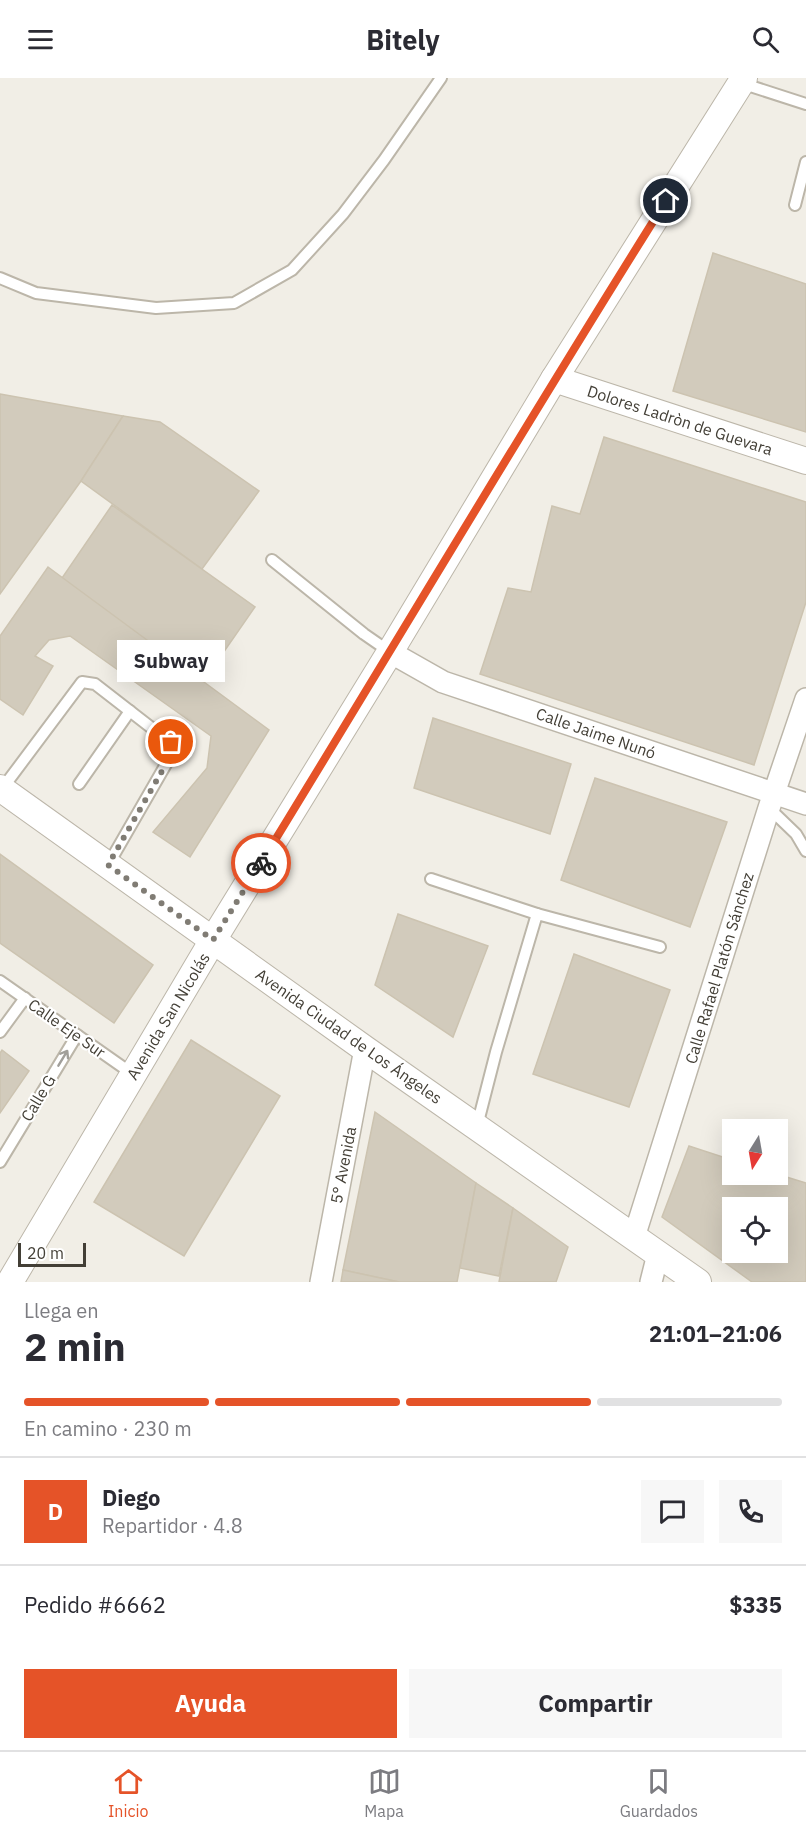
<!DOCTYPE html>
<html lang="es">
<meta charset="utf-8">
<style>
:root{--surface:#fff;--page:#f7f7f7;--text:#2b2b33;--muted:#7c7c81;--line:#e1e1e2;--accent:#e55328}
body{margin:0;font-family:"IBM Plex Sans",sans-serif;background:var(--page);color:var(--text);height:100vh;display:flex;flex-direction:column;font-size:22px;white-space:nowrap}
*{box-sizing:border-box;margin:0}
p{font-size:20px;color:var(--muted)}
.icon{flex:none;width:33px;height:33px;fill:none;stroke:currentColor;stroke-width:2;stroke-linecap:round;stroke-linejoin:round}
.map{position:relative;height:1204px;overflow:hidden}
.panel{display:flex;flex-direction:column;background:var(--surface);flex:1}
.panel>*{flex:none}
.needle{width:39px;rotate:191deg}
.buttons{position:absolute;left:722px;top:1041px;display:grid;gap:12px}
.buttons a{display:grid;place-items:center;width:66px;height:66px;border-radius:0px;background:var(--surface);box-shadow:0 6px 24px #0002;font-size:30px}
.scale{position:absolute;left:18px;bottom:15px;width:68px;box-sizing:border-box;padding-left:6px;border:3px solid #433f36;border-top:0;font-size:16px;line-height:21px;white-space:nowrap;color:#433f36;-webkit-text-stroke:4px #fff;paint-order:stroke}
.pin{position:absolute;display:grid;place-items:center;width:51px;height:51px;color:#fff;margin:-26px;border:3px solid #fff;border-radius:50%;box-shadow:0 2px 6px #0007}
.courier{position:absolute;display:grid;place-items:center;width:60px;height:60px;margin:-30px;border:4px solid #e55328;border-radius:50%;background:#fff;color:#222;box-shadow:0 2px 8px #0007}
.bubble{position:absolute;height:42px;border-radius:0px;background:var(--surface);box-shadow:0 6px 24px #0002;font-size:20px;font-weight:700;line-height:42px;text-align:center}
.summary em{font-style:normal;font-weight:700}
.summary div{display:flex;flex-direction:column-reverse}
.summary{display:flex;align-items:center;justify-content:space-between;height:102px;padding:0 24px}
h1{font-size:39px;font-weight:700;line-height:45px}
.bar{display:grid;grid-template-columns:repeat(4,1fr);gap:9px 6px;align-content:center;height:72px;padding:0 24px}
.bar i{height:8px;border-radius:4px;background:var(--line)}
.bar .current{background:var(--accent)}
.bar p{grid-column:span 4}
.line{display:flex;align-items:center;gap:15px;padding:0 24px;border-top:2px solid var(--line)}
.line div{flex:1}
.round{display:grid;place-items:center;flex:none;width:63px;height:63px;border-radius:0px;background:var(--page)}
.action{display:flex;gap:12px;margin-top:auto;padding:12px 24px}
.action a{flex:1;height:69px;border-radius:0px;background:var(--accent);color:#fff;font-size:24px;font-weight:700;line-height:69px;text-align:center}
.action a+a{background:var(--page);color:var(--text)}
header{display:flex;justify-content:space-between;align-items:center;height:78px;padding:0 24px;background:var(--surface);font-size:27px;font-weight:700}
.dock{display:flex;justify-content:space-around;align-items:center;height:84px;border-top:2px solid var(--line);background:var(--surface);font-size:16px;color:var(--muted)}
.dock a{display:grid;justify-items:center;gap:3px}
.dock .current{color:var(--accent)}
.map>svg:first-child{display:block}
</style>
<header><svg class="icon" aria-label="menu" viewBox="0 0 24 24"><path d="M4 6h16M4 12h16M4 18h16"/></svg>Bitely<svg class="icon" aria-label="search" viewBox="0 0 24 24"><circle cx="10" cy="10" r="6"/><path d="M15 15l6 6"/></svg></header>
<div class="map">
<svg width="806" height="1204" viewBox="0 0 806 1204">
<rect width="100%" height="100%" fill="#f1eee6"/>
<!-- building -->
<g fill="#d2cbbc" stroke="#ccc3b0" stroke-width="1.5" fill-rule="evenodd">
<path d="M713,175L806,206V354L673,313Z"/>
<path d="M0,316L123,338L81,403L0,516Z"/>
<path d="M123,338L160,344L259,413L202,491L81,403Z"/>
<path d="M604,359L806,424V524L754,687L480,596L508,510L531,514L552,428L580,436Z"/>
<path d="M112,427L255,529L203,604L62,500Z"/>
<path d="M48,489L269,652L190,779L153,754L207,690L211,658L70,558L49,562L35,578L53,588L23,637L0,621V558Z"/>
<path d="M433,640L571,686L550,756L414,710Z"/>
<path d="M595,700L727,744L690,849L561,802Z"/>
<path d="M0,776L153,887L114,945L0,865Z"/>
<path d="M398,836L488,868L453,959L375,907Z"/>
<path d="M574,876L670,912L629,1029L533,996Z"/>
<path d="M191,962L280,1018L184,1178L94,1124Z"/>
<path d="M2,972L29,993L0,1035V975Z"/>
<path d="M375,1034L476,1105L457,1204H399L343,1192Z"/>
<path d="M689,1068L732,1082V1096H777L806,1105V1204H752L662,1139ZM732,1130H777V1174H732Z"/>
<path d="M476,1105L513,1130L499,1198L460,1190Z"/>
<path d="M513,1130L568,1169L556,1204H499Z"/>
<path d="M343,1192L399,1204H341Z"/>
</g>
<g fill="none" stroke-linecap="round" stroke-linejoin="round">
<!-- service casing -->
<g stroke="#bcb6a9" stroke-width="14">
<g id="service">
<path d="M741,5L806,26"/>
<path d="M795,127L806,84"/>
<path d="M0,200L36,215L156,230L234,225L292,192L343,136L384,82L441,0"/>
<path d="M272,482L364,556L390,574"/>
<path d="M79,706L130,633"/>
<path d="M2,711L82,604L95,606L171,665L169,681L108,787"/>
<path d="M769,730L796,756L806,773"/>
<path d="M431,801L537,836"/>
<path d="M0,903L134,997"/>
<path d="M0,954L25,920"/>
<path d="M477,1048L496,974L537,836L660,869"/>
<path d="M0,1084L77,957"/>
</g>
</g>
<!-- minor casing -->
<g stroke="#bcb6a9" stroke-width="24">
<g id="minor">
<path d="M390,574L443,604L806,726"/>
<path d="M634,1159L769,730L806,621"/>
<path d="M321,1204L365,971"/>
<path d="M651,1204L658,1176"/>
</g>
</g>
<!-- tertiary casing -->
<g stroke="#bcb6a9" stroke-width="28">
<g id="tertiary">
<path d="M554,301L806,383"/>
<path d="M0,710L365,971L698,1204"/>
<path d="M10,1204L213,862L390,574L554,301L744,0"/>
</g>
</g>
<!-- service -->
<use href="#service" stroke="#fff" stroke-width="10"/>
<!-- minor -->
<use href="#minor" stroke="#fff" stroke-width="21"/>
<!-- tertiary -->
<use href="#tertiary" stroke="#fff" stroke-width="26"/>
</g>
<!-- one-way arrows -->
<defs><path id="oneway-shaft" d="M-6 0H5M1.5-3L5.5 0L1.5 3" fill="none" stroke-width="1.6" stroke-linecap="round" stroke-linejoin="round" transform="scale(1.5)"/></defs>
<use stroke="#a19f9a" href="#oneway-shaft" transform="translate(63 980) rotate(-59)"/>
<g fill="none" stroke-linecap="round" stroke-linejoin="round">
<!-- done -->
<path stroke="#807c74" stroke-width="6" stroke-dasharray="0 10.8" d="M171,664L169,681L108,787L213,862L261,785"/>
<!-- route -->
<path stroke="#e55328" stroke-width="8" d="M261,785C396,565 528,342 666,123"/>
</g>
<g text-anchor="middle" stroke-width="4.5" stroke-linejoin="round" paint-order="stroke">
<!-- street labels -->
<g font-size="16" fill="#433f36" stroke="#fff">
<text transform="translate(680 342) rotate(18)" y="6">Dolores Ladròn de Guevara</text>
<text transform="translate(596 655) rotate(19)" y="6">Calle Jaime Nunó</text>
<text transform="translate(719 890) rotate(-73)" y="6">Calle Rafael Platón Sánchez</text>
<text transform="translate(168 938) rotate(-59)" y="6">Avenida San Nicolás</text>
<text transform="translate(67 950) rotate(35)" y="6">Calle Eje Sur</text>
<text transform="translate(349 958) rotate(35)" y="6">Avenida Ciudad de Los Ángeles</text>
<text transform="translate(38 1020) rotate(-59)" y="6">Calle G</text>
<text transform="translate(343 1087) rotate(-79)" y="6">5° Avenida</text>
</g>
</g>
</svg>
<div class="buttons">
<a><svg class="needle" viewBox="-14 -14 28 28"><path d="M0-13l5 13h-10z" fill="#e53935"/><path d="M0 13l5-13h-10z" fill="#7c7c81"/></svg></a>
<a><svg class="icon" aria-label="locate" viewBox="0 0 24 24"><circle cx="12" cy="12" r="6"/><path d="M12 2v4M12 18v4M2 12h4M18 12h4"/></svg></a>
</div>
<div class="scale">20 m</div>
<div class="pin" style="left:171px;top:664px;background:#ea580c"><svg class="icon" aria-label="bag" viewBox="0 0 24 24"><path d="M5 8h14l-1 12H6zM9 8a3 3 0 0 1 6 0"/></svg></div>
<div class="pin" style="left:666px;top:123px;background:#1f2937"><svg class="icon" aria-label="home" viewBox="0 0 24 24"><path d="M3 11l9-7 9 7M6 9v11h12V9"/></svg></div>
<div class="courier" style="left:261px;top:785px"><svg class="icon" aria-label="bike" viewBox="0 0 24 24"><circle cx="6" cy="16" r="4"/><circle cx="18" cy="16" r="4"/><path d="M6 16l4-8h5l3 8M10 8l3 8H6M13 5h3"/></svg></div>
<div class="bubble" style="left:117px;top:562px;width:108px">Subway</div>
</div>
<section class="panel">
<div class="summary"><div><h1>2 min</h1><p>Llega en</p></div><em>21:01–21:06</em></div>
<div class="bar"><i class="current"></i><i class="current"></i><i class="current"></i><i></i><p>En camino · 230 m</p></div>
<div class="line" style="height:108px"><b class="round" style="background:var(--accent);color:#fff">D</b><div><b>Diego</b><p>Repartidor · 4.8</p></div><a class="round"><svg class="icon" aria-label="chat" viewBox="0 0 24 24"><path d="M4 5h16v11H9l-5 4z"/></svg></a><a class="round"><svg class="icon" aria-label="phone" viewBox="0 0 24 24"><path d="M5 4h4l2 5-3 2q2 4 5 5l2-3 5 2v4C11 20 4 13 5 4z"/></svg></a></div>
<div class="line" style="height:78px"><div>Pedido #6662</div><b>$335</b></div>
<div class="action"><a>Ayuda</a><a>Compartir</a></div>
</section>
<nav class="dock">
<a class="current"><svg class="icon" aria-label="home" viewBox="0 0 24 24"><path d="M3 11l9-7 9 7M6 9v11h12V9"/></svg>Inicio</a>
<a><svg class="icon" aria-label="map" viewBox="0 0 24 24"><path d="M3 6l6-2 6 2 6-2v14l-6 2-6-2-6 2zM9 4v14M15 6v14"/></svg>Mapa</a>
<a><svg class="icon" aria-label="saved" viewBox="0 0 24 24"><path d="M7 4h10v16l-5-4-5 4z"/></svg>Guardados</a>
</nav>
